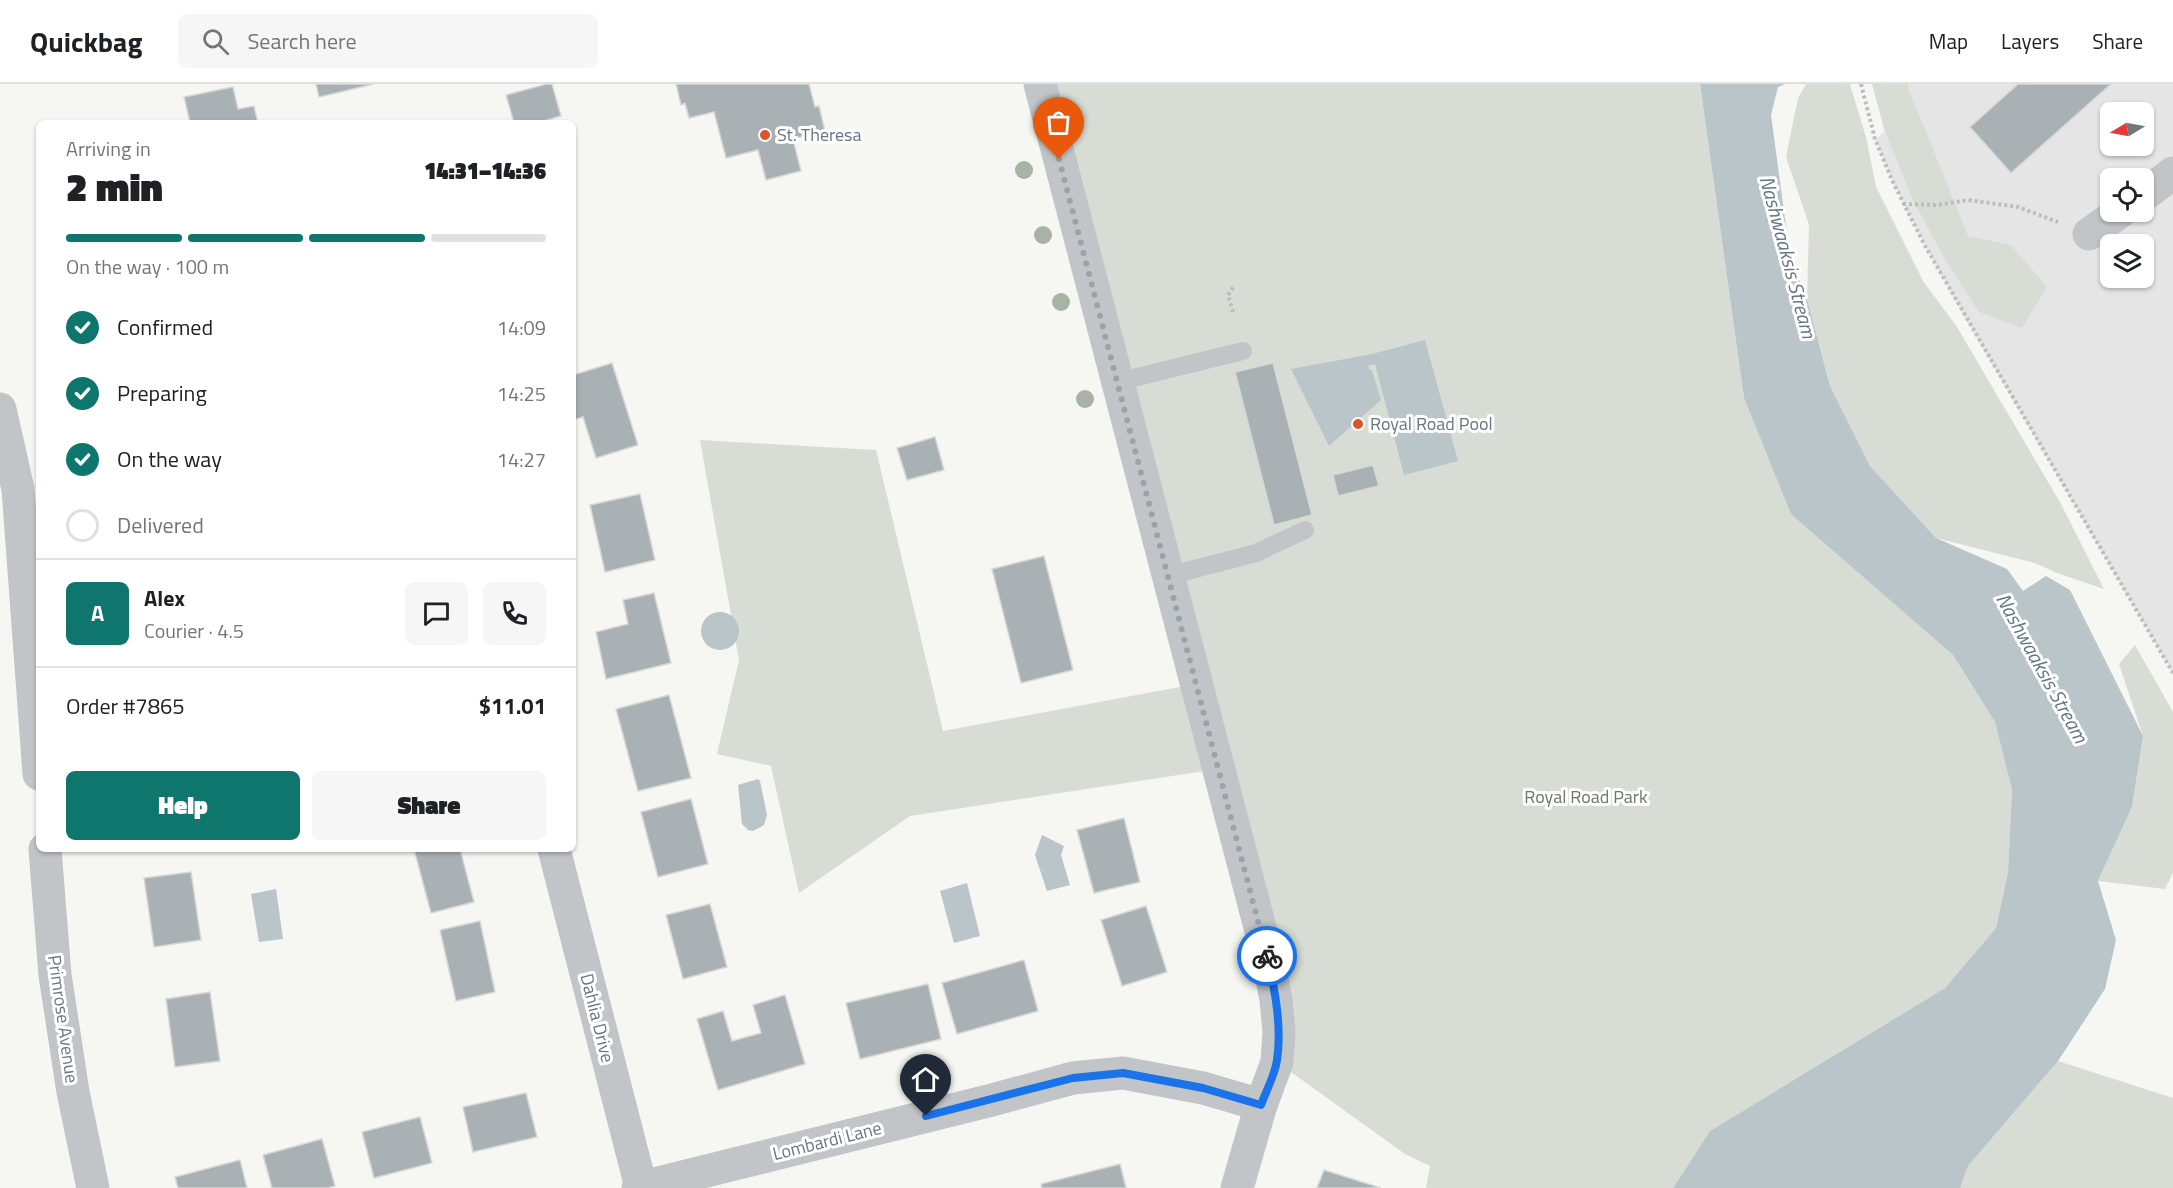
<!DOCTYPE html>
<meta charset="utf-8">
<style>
:root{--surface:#fff;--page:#f6f6f6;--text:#202124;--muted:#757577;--line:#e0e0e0;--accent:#0f766e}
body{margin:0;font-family:"Titillium Web",sans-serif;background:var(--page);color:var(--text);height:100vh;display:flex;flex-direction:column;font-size:22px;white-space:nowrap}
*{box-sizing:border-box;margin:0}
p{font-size:20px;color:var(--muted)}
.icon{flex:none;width:33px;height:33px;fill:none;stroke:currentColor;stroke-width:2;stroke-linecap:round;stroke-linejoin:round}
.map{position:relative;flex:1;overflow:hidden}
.side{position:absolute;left:36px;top:36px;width:540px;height:732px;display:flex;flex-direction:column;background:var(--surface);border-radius:9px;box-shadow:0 2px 4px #0004}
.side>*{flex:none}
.needle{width:39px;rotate:260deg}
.controls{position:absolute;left:2100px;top:18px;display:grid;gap:12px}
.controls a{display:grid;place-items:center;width:54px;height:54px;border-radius:9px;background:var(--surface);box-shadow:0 2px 4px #0004;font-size:30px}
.pin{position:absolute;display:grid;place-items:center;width:51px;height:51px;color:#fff;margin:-62px -26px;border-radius:50% 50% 50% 0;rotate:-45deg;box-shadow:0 0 6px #0007}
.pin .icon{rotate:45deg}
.courier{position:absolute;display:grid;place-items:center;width:60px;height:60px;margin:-30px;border:4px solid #1a73e8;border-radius:50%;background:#fff;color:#222;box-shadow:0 2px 8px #0007}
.head em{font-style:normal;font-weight:800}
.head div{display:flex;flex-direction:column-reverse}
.head{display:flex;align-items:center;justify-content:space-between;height:102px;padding:0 30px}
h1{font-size:39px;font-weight:800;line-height:45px}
.bar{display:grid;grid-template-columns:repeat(4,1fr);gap:9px 6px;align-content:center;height:72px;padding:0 30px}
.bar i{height:8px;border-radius:4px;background:var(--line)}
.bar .current{background:var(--accent)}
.bar p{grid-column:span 4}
.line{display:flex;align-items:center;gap:15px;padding:0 30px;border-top:2px solid var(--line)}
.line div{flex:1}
.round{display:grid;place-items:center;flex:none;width:63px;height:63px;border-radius:9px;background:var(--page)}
ol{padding:0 30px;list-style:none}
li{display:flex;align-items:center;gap:18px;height:66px}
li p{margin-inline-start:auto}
li .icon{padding:6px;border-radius:50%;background:var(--accent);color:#fff;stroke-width:4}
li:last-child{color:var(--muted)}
li i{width:33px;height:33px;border:3px solid var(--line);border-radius:50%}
.cta{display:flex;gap:12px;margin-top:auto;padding:12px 30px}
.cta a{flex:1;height:69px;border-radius:9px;background:var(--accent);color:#fff;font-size:24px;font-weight:800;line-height:69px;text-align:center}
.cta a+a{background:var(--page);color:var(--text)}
header{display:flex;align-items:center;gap:36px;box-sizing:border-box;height:84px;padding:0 30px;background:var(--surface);border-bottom:2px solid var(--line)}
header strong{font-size:28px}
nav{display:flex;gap:33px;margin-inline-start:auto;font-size:21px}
.search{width:420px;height:54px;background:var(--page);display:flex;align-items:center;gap:15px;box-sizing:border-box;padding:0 21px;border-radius:9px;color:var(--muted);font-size:22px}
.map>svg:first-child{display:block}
</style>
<header>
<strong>Quickbag</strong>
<div class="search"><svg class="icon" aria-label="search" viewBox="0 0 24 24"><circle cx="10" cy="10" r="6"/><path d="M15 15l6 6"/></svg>Search here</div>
<nav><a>Map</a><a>Layers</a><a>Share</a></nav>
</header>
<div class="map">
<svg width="2173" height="1104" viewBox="0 0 2173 1104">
<rect width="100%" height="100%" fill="#f6f6f3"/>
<!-- built -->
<path fill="#e4e5e4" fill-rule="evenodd" d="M1910,0H2173V589L1965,234L1924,160L1892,96L1875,55L1916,25L1908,2ZM2110,28H2144V62H2110ZM2110,94H2144V128H2110ZM2110,160H2144V194H2110Z"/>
<!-- green -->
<g fill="#d7ddd4">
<path d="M1040,0H1700L1744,314L1791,429L1953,571L1995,638L2012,706L2008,788L1996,844L1945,904L1710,1047L1673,1104H1426L1430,1082L1405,1070L1277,978L1218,685L910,732L799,809L771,682L717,670L739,576L700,356L876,366L943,647L1196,600Z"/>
<path d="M1806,0H1850L1867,57L1876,103L1923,197L1957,243L2061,420L2104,505L2057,489L2035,479L1936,454L1870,382L1830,302L1807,215L1809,141L1786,73L1798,14Z"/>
<path d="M1872,0H1910L1908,3L1968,152L2011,161L2047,203L2022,244L1979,228L1946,177L1912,114L1885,48Z"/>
<path d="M2135,561L2173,628V788L2165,805L2098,797L2132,723L2143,652L2119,580Z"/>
<path d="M2058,977L2173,1014V1104H1960L1968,1082Z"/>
</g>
<!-- water -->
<g fill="#b9c5c9">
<path d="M1700,0H1785L1778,3L1771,31L1790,172L1807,215L1830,302L1870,382L1936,454L2007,485L2023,507L2046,492L2070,506L2143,652L2132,723L2098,797L2116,856L2105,905L2058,977L1968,1082L1960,1104H1673L1710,1047L1945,904L1996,844L2008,788L2012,706L1995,638L1953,571L1791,430L1744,314Z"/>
<path d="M1425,256L1458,377L1404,391L1375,280L1368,282L1370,286H1372L1381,316L1329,362L1291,285L1372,270Z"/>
<circle cx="720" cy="547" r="19"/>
<path d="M758,695L760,697L767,731L764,741L753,747L748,746L742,740L738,701Z"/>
<path d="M1042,751L1064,762L1061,771L1070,801L1047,807L1035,771Z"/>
<path d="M967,799L980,852L954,859L940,807Z"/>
<path d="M276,805L283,855L259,858L251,810Z"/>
</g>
<!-- building -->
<g fill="#a9b1b5" stroke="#d7d8d5" stroke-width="1.5">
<path d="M316,0H374L319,13Z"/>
<path d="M547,0H552L561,32L537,39H514L506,11Z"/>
<path d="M676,0H809L815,23L819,22L825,47L793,55L801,87L766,96L758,66L726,74L714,28L689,34L685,19L681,21Z"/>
<path d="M2018,0H2111L2011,89L1970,43Z"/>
<path d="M233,3L238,25L254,22L258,39H190L184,13Z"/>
<path d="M612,279L638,361L596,374L583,333L573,336V291Z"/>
<path d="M1273,279L1312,431L1274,441L1235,288Z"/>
<path d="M935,353L944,386L907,396L897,364Z"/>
<path d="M1373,381L1379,402L1338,412L1333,391Z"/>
<path d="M640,410L655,476L605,488L590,421Z"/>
<path d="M1044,472L1073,586L1021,599L992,485Z"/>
<path d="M654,509L671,579L606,595L596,548L628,540L623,516Z"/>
<path d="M669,611L691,694L638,707L616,625Z"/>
<path d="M691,715L708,780L658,793L641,728Z"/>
<path d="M1124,734L1140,798L1094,809L1077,746Z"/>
<path d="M414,765H460L474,818L431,829Z"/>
<path d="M191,788L201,856L154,863L144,794Z"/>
<path d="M710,820L727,883L683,895L666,831Z"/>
<path d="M1146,822L1167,888L1122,902L1101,836Z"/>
<path d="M480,837L495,908L456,917L440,846Z"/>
<path d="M1024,876L1038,927L957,950L942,899Z"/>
<path d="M928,900L941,955L860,975L846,919Z"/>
<path d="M210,908L220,977L175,983L166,915Z"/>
<path d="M785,911L805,980L718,1006L697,935L723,927L732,957L761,949L753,921Z"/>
<path d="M526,1009L537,1053L473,1068L463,1023Z"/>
<path d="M420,1033L432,1079L374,1094L362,1048Z"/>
<path d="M322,1055L335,1102L327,1104H272L263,1071Z"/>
<path d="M240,1076L247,1104H178L175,1093Z"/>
<path d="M1120,1080L1126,1104H1042L1041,1100Z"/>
<path d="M1324,1086L1381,1104H1317Z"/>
</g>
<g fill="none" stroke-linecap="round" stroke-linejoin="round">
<!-- path -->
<g stroke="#bbbdbf" stroke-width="4" stroke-dasharray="3 3" stroke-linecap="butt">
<path d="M1861,0L1875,55L1892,96L1924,160L2173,589"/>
<path d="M1903,120L1937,121L1968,116L2018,123L2058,138"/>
<path d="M1233,228L1228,211L1234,202"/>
</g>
<!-- service -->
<g stroke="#c1c5c8" stroke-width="18">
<path d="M1117,298L1243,267"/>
<path d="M1168,492L1256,469L1305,446"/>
</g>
<!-- minor -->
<g stroke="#c1c5c8" stroke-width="33">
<path d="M1040,0L1268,874L1276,916L1279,948L1277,978L1261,1021L1237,1104"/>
<path d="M2144,111L2173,89"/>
<path d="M2089,150L2120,128"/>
<path d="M0,325L18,405L39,690"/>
<path d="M45,765L55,891L73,1008L93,1104"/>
<path d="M554,765L641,1103"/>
<path d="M638,1104L992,1016L1073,994L1123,989L1203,1004L1261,1021"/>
</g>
</g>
<!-- trees -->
<g fill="#a8b2a5">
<circle cx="1024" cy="86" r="9"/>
<circle cx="1043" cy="151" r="9"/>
<circle cx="1061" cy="218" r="9"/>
<circle cx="1085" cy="315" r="9"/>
</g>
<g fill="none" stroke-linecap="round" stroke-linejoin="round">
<!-- done -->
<path stroke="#98a3aa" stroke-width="6" stroke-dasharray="0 10.8" d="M1059,75L1267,872"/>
<!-- route -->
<path stroke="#1a73e8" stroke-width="8" d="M926,1032L1073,994L1123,989L1203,1004L1261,1021C1266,1007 1275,991 1277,976C1282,942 1275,906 1267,872"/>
</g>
<!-- markers -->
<g fill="#dc562d" stroke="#fff" stroke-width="2">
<circle cx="765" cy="51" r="6"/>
<circle cx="1358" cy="340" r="6"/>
</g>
<g text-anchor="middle" stroke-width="6" stroke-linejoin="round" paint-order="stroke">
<!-- poi labels -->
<g font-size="18" fill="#667683" stroke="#fff" text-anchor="start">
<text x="777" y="57">St. Theresa</text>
<text x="1370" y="346">Royal Road Pool</text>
</g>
<!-- park labels -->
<g font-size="18" fill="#697a65" stroke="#fff">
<text x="1586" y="719">Royal Road Park</text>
</g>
<!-- street labels -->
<g font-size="18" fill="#667683" stroke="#fff">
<text transform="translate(597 934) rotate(76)" y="6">Dahlia Drive</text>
<text transform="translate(63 935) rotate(82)" y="6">Primrose Avenue</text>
<text transform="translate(827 1057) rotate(-14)" y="6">Lombardi Lane</text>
</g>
<!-- water labels -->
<g font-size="20" font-style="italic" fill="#62777f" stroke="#fff">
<text transform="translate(1788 173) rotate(75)" y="7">Nashwaaksis Stream</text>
<text transform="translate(2042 584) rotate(61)" y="7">Nashwaaksis Stream</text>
</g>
</g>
</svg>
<div class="controls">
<a><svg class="needle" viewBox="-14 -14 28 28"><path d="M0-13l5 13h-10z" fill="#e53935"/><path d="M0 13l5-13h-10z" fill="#757577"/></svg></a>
<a><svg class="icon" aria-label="locate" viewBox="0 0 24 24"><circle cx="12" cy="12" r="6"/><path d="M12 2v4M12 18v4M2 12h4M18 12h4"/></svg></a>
<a><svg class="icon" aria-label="layers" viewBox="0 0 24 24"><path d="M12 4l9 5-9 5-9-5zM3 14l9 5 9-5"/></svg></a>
</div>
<div class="pin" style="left:1059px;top:75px;background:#ea580c"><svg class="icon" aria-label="bag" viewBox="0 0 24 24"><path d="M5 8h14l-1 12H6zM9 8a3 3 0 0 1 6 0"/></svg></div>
<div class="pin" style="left:926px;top:1032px;background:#1f2937"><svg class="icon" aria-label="home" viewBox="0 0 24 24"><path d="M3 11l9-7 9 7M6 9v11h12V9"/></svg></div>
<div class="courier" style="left:1267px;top:872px"><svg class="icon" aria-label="bike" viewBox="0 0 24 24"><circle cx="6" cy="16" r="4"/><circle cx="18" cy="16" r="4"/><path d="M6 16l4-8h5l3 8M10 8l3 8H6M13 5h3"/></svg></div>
<section class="side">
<div class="head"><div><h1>2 min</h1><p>Arriving in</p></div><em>14:31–14:36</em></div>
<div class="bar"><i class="current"></i><i class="current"></i><i class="current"></i><i></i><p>On the way · 100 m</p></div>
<ol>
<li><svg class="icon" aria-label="check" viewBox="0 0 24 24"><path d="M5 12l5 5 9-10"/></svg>Confirmed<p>14:09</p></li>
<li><svg class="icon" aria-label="check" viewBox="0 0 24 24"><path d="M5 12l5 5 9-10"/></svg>Preparing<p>14:25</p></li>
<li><svg class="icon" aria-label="check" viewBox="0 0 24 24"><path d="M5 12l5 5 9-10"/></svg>On the way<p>14:27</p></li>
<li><i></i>Delivered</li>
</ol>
<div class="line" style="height:108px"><b class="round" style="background:var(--accent);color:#fff">A</b><div><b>Alex</b><p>Courier · 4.5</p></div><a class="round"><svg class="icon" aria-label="chat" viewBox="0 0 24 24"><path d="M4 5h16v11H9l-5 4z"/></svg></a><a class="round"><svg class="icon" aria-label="phone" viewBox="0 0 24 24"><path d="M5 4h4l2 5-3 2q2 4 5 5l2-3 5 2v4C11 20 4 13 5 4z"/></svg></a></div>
<div class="line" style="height:78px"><div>Order #7865</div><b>$11.01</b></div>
<div class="cta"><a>Help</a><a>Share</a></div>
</section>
</div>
